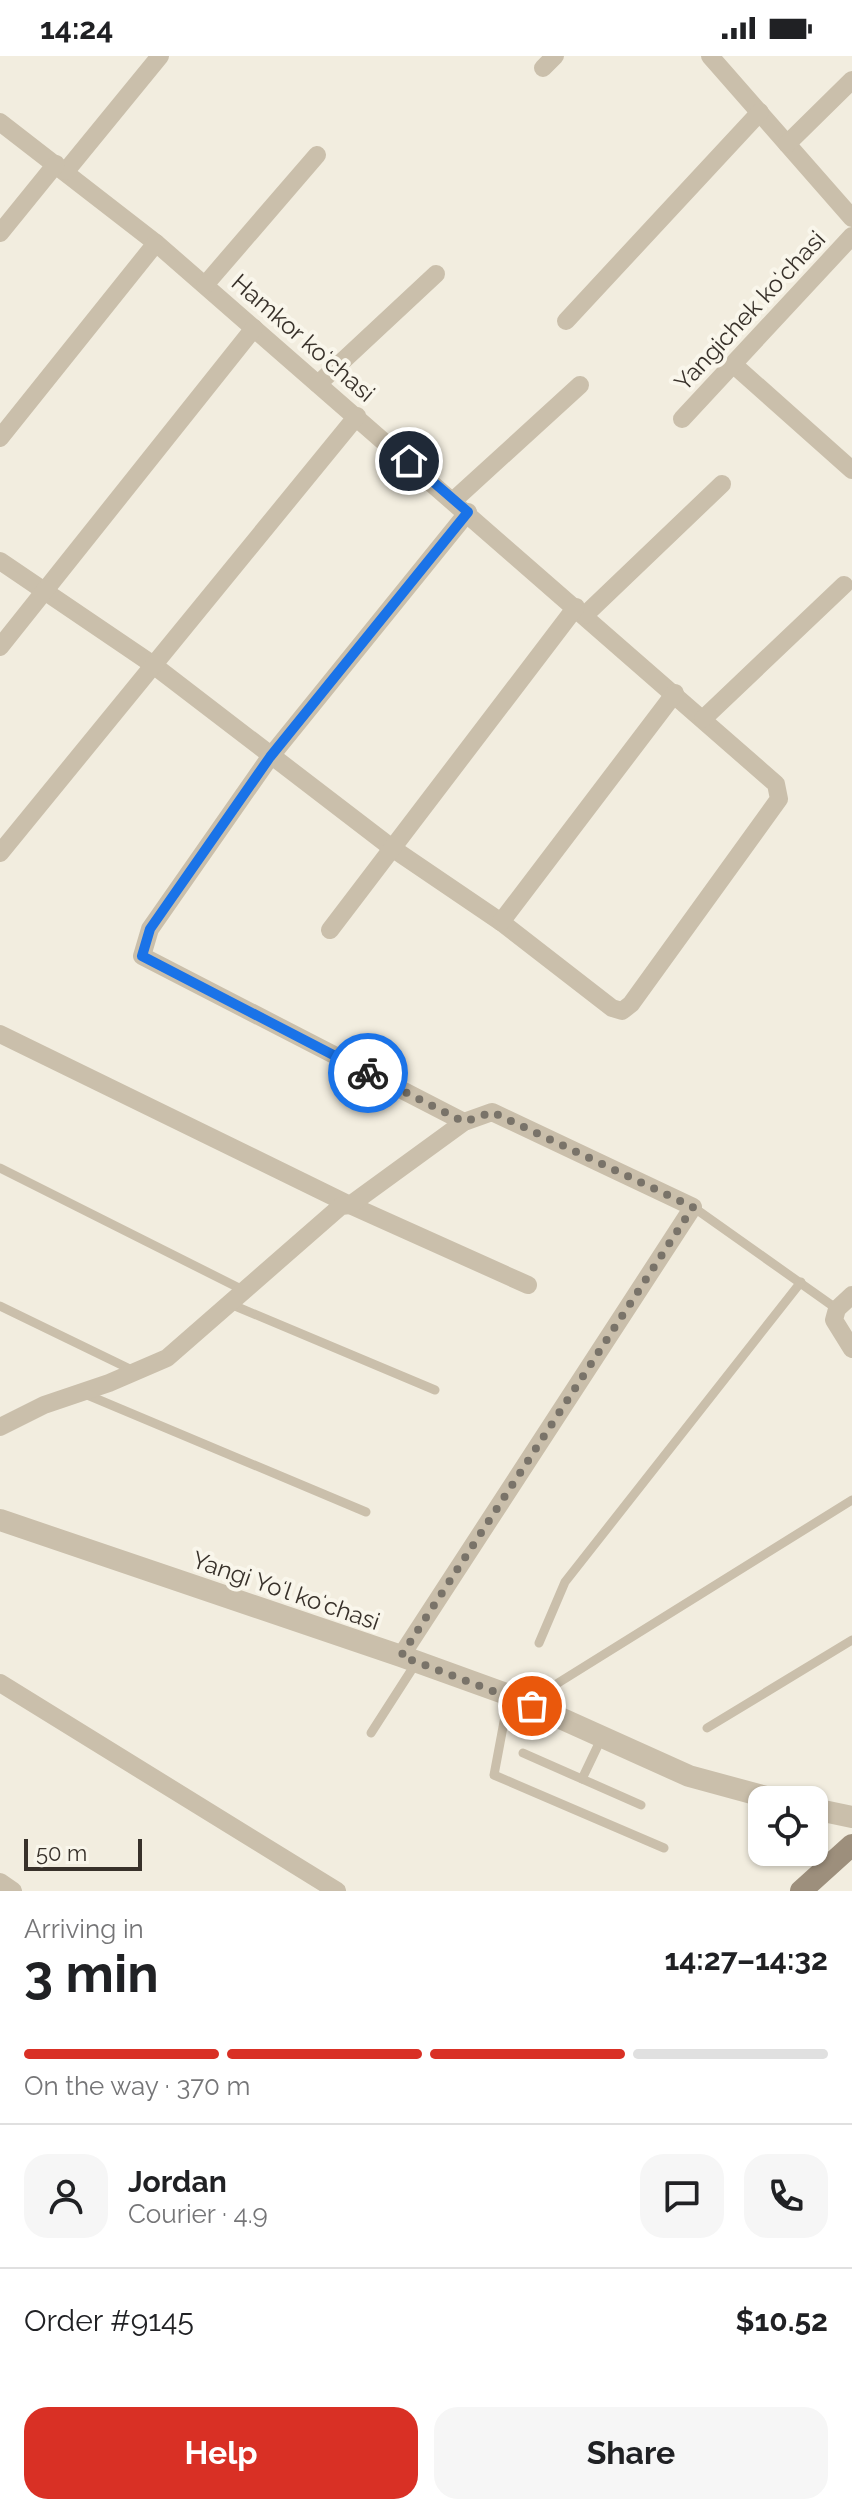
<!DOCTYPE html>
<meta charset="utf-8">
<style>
:root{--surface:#fff;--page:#f6f6f6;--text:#202124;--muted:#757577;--line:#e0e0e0;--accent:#d93025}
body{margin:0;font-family:Raleway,sans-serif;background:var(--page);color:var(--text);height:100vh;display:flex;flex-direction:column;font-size:30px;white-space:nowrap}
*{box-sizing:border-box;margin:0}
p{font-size:26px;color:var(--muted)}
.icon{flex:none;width:44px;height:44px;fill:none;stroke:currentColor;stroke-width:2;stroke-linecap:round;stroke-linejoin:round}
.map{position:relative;height:1835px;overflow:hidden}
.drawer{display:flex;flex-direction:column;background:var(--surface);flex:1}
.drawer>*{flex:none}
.fabs{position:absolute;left:748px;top:1730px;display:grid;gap:16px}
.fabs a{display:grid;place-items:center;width:80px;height:80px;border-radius:16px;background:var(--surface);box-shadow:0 2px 6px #0004;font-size:40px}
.scale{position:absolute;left:24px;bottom:20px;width:118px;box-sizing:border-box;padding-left:8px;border:4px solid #38312a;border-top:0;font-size:22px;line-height:28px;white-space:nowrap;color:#38312a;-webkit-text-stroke:6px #f9f6eb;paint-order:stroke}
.pin{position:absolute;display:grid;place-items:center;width:68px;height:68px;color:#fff;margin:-34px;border:4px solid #fff;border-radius:50%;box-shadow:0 2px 8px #0007}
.courier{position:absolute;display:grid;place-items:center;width:80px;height:80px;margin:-40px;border:6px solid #1a73e8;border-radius:50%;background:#fff;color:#222;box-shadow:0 2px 10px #0007}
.headline em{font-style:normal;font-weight:700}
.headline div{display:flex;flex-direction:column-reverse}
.headline{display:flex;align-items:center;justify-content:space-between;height:136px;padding:0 24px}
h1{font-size:52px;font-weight:700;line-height:60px}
.bar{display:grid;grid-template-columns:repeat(4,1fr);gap:12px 8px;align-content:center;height:96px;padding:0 24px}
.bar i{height:10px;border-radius:6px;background:var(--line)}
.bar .current{background:var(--accent)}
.bar p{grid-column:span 4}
.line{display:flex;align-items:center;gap:20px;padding:0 24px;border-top:2px solid var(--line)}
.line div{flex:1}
.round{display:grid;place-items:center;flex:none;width:84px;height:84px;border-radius:24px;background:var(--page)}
.primary-button{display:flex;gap:16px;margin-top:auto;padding:16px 24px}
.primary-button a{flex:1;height:92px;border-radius:24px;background:var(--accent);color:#fff;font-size:32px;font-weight:700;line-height:92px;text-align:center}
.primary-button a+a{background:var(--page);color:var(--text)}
.status{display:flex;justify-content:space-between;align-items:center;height:56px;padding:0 40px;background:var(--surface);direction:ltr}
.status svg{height:22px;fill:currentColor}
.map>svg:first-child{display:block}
</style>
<div class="status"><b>14:24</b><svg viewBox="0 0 49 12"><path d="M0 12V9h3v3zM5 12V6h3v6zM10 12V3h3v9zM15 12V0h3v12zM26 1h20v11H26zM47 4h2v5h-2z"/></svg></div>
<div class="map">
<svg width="852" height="1835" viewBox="0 0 852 1835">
<rect width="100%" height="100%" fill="#f2eddf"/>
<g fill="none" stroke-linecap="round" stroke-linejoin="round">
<!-- service -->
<g stroke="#cabfab" stroke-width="9">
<path d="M0,1112L243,1234"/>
<path d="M693,1151L837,1253"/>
<path d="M228,1247L435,1334"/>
<path d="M0,1250L134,1315"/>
<path d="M85,1338L366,1456"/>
<path d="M539,1587L565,1526L801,1226"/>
<path d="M558,1627L852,1444"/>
<path d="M509,1639L494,1719L664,1792"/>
<path d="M707,1672L852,1584"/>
<path d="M371,1677L416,1607"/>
<path d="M602,1681L582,1723L641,1749"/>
<path d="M523,1697L582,1723"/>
</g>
<!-- minor -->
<g stroke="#cabfab" stroke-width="18">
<path d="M710,0L852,162"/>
<path d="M543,12L555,0"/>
<path d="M0,66L156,187L776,728L779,743L631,948L622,955L612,952L501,866L392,792L152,608L0,505"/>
<path d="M787,88L852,24"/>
<path d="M66,115L160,0"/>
<path d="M0,177L56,108"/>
<path d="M205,229L317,99"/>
<path d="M566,265L760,56"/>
<path d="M734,309L852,414"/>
<path d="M318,328L436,218"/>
<path d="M682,363L852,180"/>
<path d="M0,382L156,187"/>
<path d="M454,444L580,329"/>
<path d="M585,559L722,428"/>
<path d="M0,591L254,272"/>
<path d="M703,663L844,529"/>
<path d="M0,797L357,360"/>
<path d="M501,866L675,637"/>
<path d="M330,874L576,551"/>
<path d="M0,978L350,1149L528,1229"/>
<path d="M464,1066L142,900L150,873L270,701L468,456"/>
<path d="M852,1239L837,1253L834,1264L852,1293"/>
<path d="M0,1371L44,1349L109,1327L167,1302L341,1150L350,1149L464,1066L492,1056L693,1151L401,1600"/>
<path d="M0,1627L337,1835"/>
<path d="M0,1826L13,1835"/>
</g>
<!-- tertiary -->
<g stroke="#cabfab" stroke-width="22">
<path d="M0,1464L401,1600L509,1639L689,1720L777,1744"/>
<path d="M814,1753L852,1761"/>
</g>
<!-- secondary -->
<path stroke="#9d8f7c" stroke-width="22" d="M801,1835L852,1789"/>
</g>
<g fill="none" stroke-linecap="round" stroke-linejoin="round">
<!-- done -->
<path stroke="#797369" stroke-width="8" stroke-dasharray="0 14.4" d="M368,1017L464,1066L492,1056L693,1151L401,1600L532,1650"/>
<!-- route -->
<path stroke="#1a73e8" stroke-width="10" d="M368,1017L142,900L150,873L270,701L468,456L409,405"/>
</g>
<g text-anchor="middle" stroke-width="8" stroke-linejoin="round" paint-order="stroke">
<!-- street labels -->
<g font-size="24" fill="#38312a" stroke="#f9f6eb">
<text transform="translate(750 255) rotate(-47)" y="8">Yangichek koʻchasi</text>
<text transform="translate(303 282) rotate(41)" y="8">Hamkor koʻchasi</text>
<text transform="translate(286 1535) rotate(19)" y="8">Yangi Yoʻl koʻchasi</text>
</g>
</g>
</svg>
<div class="fabs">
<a><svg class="icon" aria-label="locate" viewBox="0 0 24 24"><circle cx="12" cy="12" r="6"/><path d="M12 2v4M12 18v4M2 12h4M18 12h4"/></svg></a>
</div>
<div class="scale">50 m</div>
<div class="pin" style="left:532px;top:1650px;background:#ea580c"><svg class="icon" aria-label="bag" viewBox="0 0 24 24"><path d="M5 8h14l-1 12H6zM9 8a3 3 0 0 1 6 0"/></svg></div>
<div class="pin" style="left:409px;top:405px;background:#1f2937"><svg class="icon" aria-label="home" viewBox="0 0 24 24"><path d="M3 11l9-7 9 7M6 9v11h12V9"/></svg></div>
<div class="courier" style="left:368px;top:1017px"><svg class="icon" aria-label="bike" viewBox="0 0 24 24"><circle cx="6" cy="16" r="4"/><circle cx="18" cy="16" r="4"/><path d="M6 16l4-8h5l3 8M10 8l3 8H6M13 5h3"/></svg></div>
</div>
<section class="drawer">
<div class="headline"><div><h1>3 min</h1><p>Arriving in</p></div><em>14:27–14:32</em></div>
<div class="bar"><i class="current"></i><i class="current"></i><i class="current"></i><i></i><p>On the way · 370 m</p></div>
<div class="line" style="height:144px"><a class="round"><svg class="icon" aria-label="person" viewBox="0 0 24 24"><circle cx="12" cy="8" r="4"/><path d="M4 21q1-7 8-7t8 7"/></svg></a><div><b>Jordan</b><p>Courier · 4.9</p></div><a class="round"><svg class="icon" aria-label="chat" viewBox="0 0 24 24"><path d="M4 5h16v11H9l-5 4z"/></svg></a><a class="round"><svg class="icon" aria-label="phone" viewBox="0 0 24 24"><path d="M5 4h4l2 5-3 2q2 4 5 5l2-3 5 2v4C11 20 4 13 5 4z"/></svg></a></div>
<div class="line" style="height:104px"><div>Order #9145</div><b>$10.52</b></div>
<div class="primary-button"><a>Help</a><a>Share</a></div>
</section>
